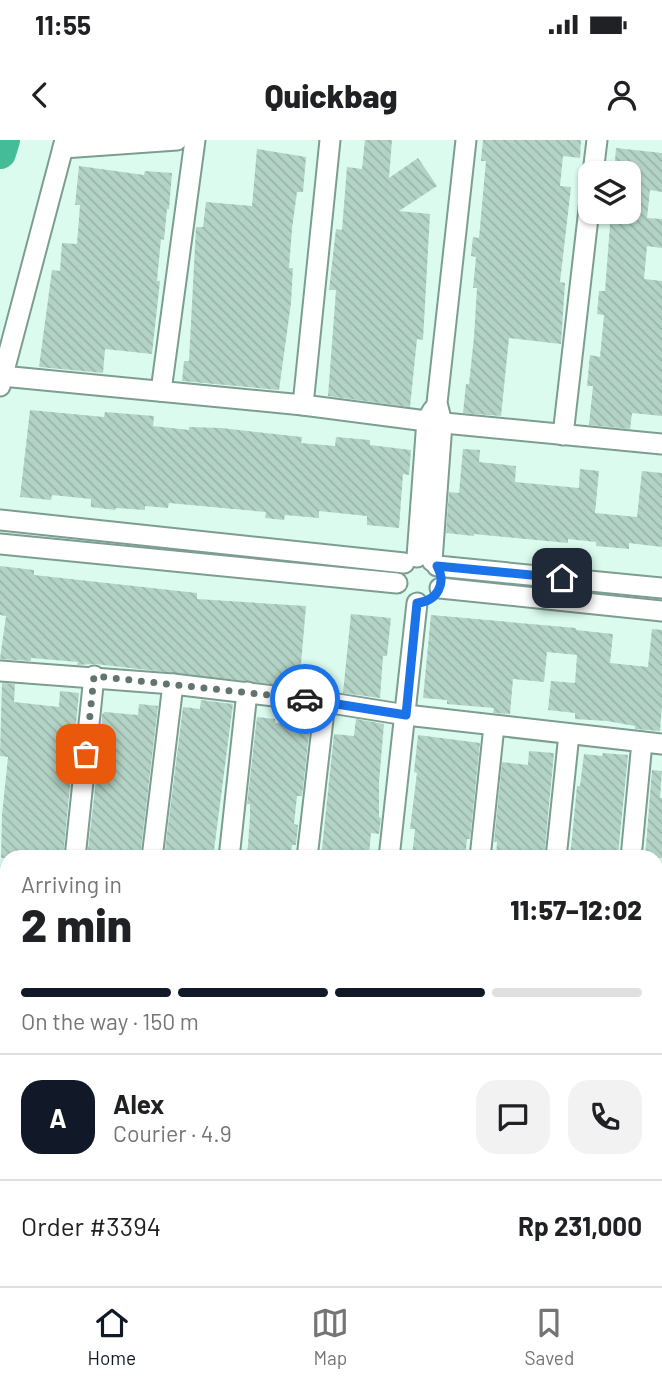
<!DOCTYPE html>
<meta charset="utf-8">
<style>
:root{--surface:#fff;--page:#f2f2f2;--text:#202124;--muted:#757577;--line:#e0e0e0;--accent:#111827}
body{margin:0;font-family:Barlow,sans-serif;background:var(--page);color:var(--text);height:100vh;display:flex;flex-direction:column;font-size:26px;white-space:nowrap}
*{box-sizing:border-box;margin:0}
p{font-size:23px;color:var(--muted)}
.icon{flex:none;width:38px;height:38px;fill:none;stroke:currentColor;stroke-width:2;stroke-linecap:round;stroke-linejoin:round}
.map{position:relative;flex:1;overflow:hidden}
.details{position:absolute;left:0px;top:710px;width:663px;height:436px;display:flex;flex-direction:column;background:var(--surface);border-radius:21px 21px 0 0;box-shadow:0 2px 5px #0004}
.details>*{flex:none}
.buttons{position:absolute;left:578px;top:21px;display:grid;gap:14px}
.buttons a{display:grid;place-items:center;width:63px;height:63px;border-radius:14px;background:var(--surface);box-shadow:0 2px 5px #0004;font-size:35px}
.pin{position:absolute;display:grid;place-items:center;width:60px;height:60px;color:#fff;margin:-30px;border-radius:14px;box-shadow:0 4px 10px #0006}
.courier{position:absolute;display:grid;place-items:center;width:70px;height:70px;margin:-35px;border:5px solid #1a73e8;border-radius:50%;background:#fff;color:#222;box-shadow:0 2px 9px #0007}
.overview em{font-style:normal;font-weight:800}
.overview div{display:flex;flex-direction:column-reverse}
.overview{display:flex;align-items:center;justify-content:space-between;height:119px;padding:0 21px}
h1{font-size:46px;font-weight:800;line-height:52px}
.bar{display:grid;grid-template-columns:repeat(4,1fr);gap:10px 7px;align-content:center;height:84px;padding:0 21px}
.bar i{height:9px;border-radius:5px;background:var(--line)}
.bar .active{background:var(--accent)}
.bar p{grid-column:span 4}
.line{display:flex;align-items:center;gap:18px;padding:0 21px;border-top:2px solid var(--line)}
.line div{flex:1}
.round{display:grid;place-items:center;flex:none;width:74px;height:74px;border-radius:21px;background:var(--page)}
.status{display:flex;justify-content:space-between;align-items:center;height:49px;padding:0 35px;background:var(--surface);direction:ltr}
.status svg{height:19px;fill:currentColor}
header{display:flex;justify-content:space-between;align-items:center;height:91px;padding:0 21px;background:var(--surface);font-size:32px;font-weight:800}
.menu{display:flex;justify-content:space-around;align-items:center;height:98px;border-top:2px solid var(--line);background:var(--surface);font-size:19px;color:var(--muted)}
.menu a{display:grid;justify-items:center;gap:4px}
.menu .active{color:var(--accent)}
.map>svg:first-child{display:block}
</style>
<div class="status"><b>11:55</b><svg viewBox="0 0 49 12"><path d="M0 12V9h3v3zM5 12V6h3v6zM10 12V3h3v9zM15 12V0h3v12zM26 1h20v11H26zM47 4h2v5h-2z"/></svg></div>
<header><svg class="icon" aria-label="back" viewBox="0 0 24 24"><path d="M15 5l-7 7 7 7"/></svg>Quickbag<svg class="icon" aria-label="person" viewBox="0 0 24 24"><circle cx="12" cy="8" r="4"/><path d="M4 21q1-7 8-7t8 7"/></svg></header>
<div class="map">
<svg width="662" height="1146" viewBox="0 0 662 1146">
<defs>
<pattern id="building-back-hatch" width="6" height="6" patternUnits="userSpaceOnUse" patternTransform="scale(1.75)"><rect width="6" height="6" fill="#b3d3c6"/><path d="M-1 5l2 2M0 0l6 6M5-1l2 2" fill="none" stroke="#9ab5aa"/></pattern>
</defs>
<rect width="100%" height="100%" fill="#dafbee"/>
<g fill="none" stroke-linecap="round" stroke-linejoin="round">
<!-- river -->
<path stroke="#45bc98" stroke-width="32" d="M0,13L4,0"/>
</g>
<!-- building -->
<g fill="url(#building-back-hatch)">
<path d="M365,0H392L389,38L418,18L437,46L399,71L430,74L423,200L417,199L410,267L328,256L336,150H329L336,89L342,90L347,27L362,29Z"/>
<path d="M483,0H581L580,18L563,16L560,46L571,47L560,142L565,143L561,204L509,198L501,276L463,273L466,244H469L474,197L477,148H473L476,117L471,116L473,97L479,98L486,21H481Z"/>
<path d="M616,8L662,13V52L650,50L647,78L662,79V108L647,106L644,139L662,141V276L632,273L630,289L589,285L593,246H587L590,215L600,217L604,175L597,174L599,151H605L611,72H628V33H614Z"/>
<path d="M257,9L306,17L303,52H297L292,89L289,128H293L291,163L279,250L182,241L184,221H189L196,87H203L206,62L252,66Z"/>
<path d="M79,26L144,35L145,31L172,33L169,69H167L164,100L161,99L157,141H160L152,214L105,209L103,233L39,227L52,130L60,131L62,103L77,104L80,65H75Z"/>
<path d="M30,270L104,277L105,272L154,276L153,286L189,290V287L221,288L302,297L301,303L335,306L336,297L370,300V305L411,310L409,335L403,334L399,388L367,385V376L319,371V378L285,375L284,380L265,378L266,372L169,363L168,368L145,366V370L116,368L115,370L91,367V359L52,355L51,360L20,357Z"/>
<path d="M463,309L480,310L479,322L516,326L515,342L579,348L580,329L599,331L595,373L637,377L642,331L662,333V407L629,403V409L596,406V402L568,399V403L474,394V396L446,393L449,352L459,353Z"/>
<path d="M0,426L34,430V435L197,453V459L306,466L299,547L95,524L77,525L78,522L31,518V521L0,519L6,476L0,475Z"/>
<path d="M351,474L391,478L387,516H383L380,558L343,553Z"/>
<path d="M431,475L576,488V490L613,494L610,523L648,527L652,489L662,490V565L660,591L635,589V586L607,581L575,579V573L548,570L551,541L575,543L577,515L547,512L544,542L513,539L510,574L493,573L494,568L447,564V560L423,558Z"/>
<path d="M2,543L15,544L14,562L59,567L60,551L79,553L63,718H1L2,675L8,617L0,616Z"/>
<path d="M201,560L233,564L213,718H164L183,567L200,569Z"/>
<path d="M139,564L158,566L140,718H87L98,623H101L102,574L105,572L138,575Z"/>
<path d="M257,577L275,579V583L310,586L302,656H297L294,684L298,685L296,705H292L291,718H247L250,677V664H247Z"/>
<path d="M356,579L384,584L379,642V677L381,678L379,694L371,693L369,714L339,711L338,718H321L334,594L354,596Z"/>
<path d="M418,595L480,603L470,699H467L465,718L412,716L415,689H410L417,633L414,632Z"/>
<path d="M529,611L554,613L544,718H496L497,702H494L502,622L528,625Z"/>
<path d="M603,613L628,615L618,715L617,718H570L577,646H580L584,614L602,616Z"/>
<path d="M652,630L662,631L660,658H662V718H645Z"/>
</g>
<g fill="none" stroke-linecap="round" stroke-linejoin="round">
<!-- minor casing -->
<g stroke="#7e9d91" stroke-width="23">
<g id="minor">
<path d="M63,8L177,0"/>
<path d="M593,33L597,0"/>
<path d="M2,236L303,265L434,282L662,304"/>
<path d="M0,246L65,0"/>
<path d="M161,251L195,0"/>
<path d="M303,265L330,0"/>
<path d="M563,295L590,60"/>
<path d="M0,380L404,423"/>
<path d="M0,404L397,443"/>
<path d="M417,417L427,280L433,270"/>
<path d="M432,421L442,283L437,263L466,0"/>
<path d="M437,426L662,448"/>
<path d="M440,448L662,471"/>
<path d="M0,531L173,544L325,562L406,575L662,604"/>
<path d="M75,718L94,536"/>
<path d="M152,718L173,544"/>
<path d="M229,718L247,552"/>
<path d="M307,718L325,562"/>
<path d="M389,718L417,463"/>
<path d="M480,718L494,586"/>
<path d="M556,718L569,594"/>
<path d="M631,718L642,602"/>
<path d="M0,781L7,782"/>
<path d="M0,812H7"/>
<path d="M656,853H662"/>
<path d="M656,883L662,884"/>
<path d="M0,1124L7,1125"/>
<path d="M257,1139L317,1142"/>
<path d="M409,1139L467,1146"/>
<path d="M54,1146V1139"/>
<path d="M175,1146V1139"/>
<path d="M344,1146V1139"/>
<path d="M561,1146L562,1139"/>
</g>
</g>
<!-- minor -->
<use href="#minor" stroke="#fff" stroke-width="19"/>
</g>
<g fill="none" stroke-linecap="round" stroke-linejoin="round">
<!-- done -->
<path stroke="#61746d" stroke-width="7" stroke-dasharray="0 12.6" d="M86,614L94,536L305,559"/>
<!-- route -->
<path stroke="#1a73e8" stroke-width="9" d="M305,559L406,575L417,463C437,461 447,444 437,426L562,438"/>
</g>
</svg>
<div class="buttons">
<a><svg class="icon" aria-label="layers" viewBox="0 0 24 24"><path d="M12 4l9 5-9 5-9-5zM3 14l9 5 9-5"/></svg></a>
</div>
<div class="pin" style="left:86px;top:614px;background:#ea580c"><svg class="icon" aria-label="bag" viewBox="0 0 24 24"><path d="M5 8h14l-1 12H6zM9 8a3 3 0 0 1 6 0"/></svg></div>
<div class="pin" style="left:562px;top:438px;background:#1f2937"><svg class="icon" aria-label="home" viewBox="0 0 24 24"><path d="M3 11l9-7 9 7M6 9v11h12V9"/></svg></div>
<div class="courier" style="left:305px;top:559px"><svg class="icon" aria-label="car" viewBox="0 0 24 24"><path d="M5 17H2v-5l4-1 3-4h7l3 4 3 1v5h-3M9 17h6M6 11h13"/><circle cx="7" cy="17" r="2"/><circle cx="17" cy="17" r="2"/></svg></div>
<section class="details">
<div class="overview"><div><h1>2 min</h1><p>Arriving in</p></div><em>11:57–12:02</em></div>
<div class="bar"><i class="active"></i><i class="active"></i><i class="active"></i><i></i><p>On the way · 150 m</p></div>
<div class="line" style="height:126px"><b class="round" style="background:var(--accent);color:#fff">A</b><div><b>Alex</b><p>Courier · 4.9</p></div><a class="round"><svg class="icon" aria-label="chat" viewBox="0 0 24 24"><path d="M4 5h16v11H9l-5 4z"/></svg></a><a class="round"><svg class="icon" aria-label="phone" viewBox="0 0 24 24"><path d="M5 4h4l2 5-3 2q2 4 5 5l2-3 5 2v4C11 20 4 13 5 4z"/></svg></a></div>
<div class="line" style="height:91px"><div>Order #3394</div><b>Rp 231,000</b></div>
</section>
</div>
<nav class="menu">
<a class="active"><svg class="icon" aria-label="home" viewBox="0 0 24 24"><path d="M3 11l9-7 9 7M6 9v11h12V9"/></svg>Home</a>
<a><svg class="icon" aria-label="map" viewBox="0 0 24 24"><path d="M3 6l6-2 6 2 6-2v14l-6 2-6-2-6 2zM9 4v14M15 6v14"/></svg>Map</a>
<a><svg class="icon" aria-label="saved" viewBox="0 0 24 24"><path d="M7 4h10v16l-5-4-5 4z"/></svg>Saved</a>
</nav>
